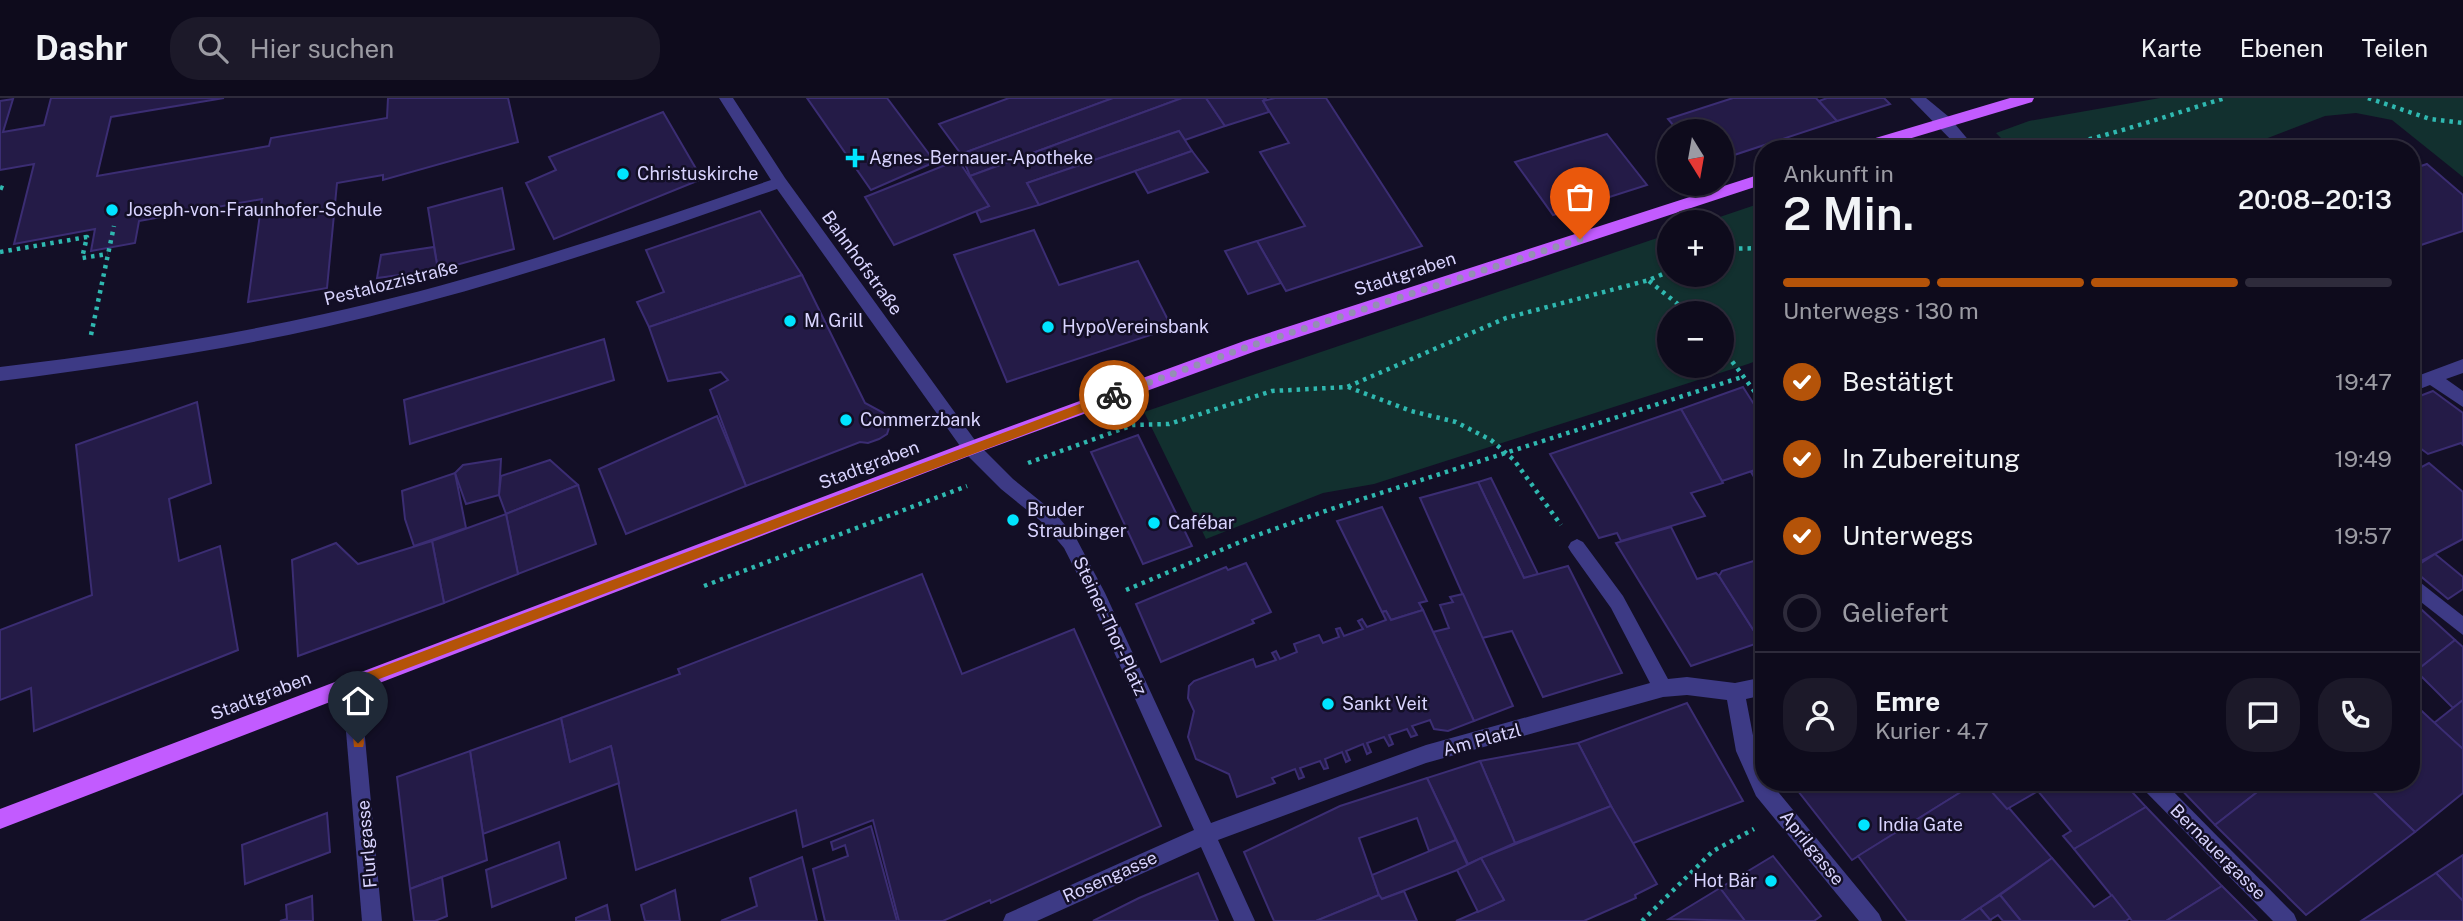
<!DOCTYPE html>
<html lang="de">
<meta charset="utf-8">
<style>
:root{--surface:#0e0b1c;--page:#1c1929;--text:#f1f3f6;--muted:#9b9ba3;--line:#2e2b3b;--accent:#b45309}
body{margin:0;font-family:"Public Sans",sans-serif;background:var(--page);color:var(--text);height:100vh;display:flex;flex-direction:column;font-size:26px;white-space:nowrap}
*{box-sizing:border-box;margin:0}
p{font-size:23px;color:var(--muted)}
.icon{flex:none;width:38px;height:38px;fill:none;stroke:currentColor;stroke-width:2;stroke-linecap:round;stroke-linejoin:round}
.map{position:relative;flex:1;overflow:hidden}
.drawer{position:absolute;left:1755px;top:42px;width:665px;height:651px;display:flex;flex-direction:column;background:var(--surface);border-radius:28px;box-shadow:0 2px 5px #0004,0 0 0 2px var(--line)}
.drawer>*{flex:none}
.needle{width:46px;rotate:169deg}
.tools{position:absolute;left:1657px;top:21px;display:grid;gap:14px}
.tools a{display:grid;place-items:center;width:77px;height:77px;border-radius:50%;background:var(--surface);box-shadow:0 2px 5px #0004,0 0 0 2px var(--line);font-size:35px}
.pin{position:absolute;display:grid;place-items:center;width:60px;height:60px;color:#fff;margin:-72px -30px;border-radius:50% 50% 50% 0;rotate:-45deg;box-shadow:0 0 7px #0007}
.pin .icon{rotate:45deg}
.courier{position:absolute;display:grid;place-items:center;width:70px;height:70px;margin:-35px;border:5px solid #b45309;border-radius:50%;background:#fff;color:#222;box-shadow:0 2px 9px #0007}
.summary em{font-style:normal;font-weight:600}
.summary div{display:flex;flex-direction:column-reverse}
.summary{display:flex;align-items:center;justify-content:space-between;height:119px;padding:0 28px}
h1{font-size:46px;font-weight:600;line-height:52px}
.bar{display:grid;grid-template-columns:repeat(4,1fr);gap:10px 7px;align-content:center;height:84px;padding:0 28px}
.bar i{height:9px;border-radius:5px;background:var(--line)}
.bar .on{background:var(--accent)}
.bar p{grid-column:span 4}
.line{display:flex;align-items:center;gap:18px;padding:0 28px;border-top:2px solid var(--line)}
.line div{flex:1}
.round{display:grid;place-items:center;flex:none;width:74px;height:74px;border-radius:28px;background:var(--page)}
ol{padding:0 28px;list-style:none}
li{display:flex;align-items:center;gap:21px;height:77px}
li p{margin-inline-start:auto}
li .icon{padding:7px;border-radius:50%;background:var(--accent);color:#fff;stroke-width:4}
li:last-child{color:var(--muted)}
li i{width:38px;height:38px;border:4px solid var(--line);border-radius:50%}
header{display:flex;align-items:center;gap:42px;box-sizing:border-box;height:98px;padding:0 35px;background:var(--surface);border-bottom:2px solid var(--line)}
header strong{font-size:33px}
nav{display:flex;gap:38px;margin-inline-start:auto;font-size:24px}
.search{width:490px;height:63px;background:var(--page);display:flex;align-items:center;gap:18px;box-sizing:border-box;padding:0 24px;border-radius:28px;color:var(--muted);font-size:26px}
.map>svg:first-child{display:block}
</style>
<header>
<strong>Dashr</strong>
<div class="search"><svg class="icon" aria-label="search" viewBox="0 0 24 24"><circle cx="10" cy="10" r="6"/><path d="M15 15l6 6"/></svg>Hier suchen</div>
<nav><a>Karte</a><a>Ebenen</a><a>Teilen</a></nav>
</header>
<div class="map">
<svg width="2463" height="823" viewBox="0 0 2463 823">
<rect width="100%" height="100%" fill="#130f26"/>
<!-- green -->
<g fill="#12302f" fill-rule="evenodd">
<path d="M2160,0H2463V79L2392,22L2356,15L2325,18L2239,51H2012L1996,35L2029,23Z"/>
<path d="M1764,104V260L1748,266L1374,386L1323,395L1206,441L1144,314L1669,136L1670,177H1722V124H1705ZM1670,215H1722V268H1670Z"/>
</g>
<!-- building -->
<g fill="#241b47" stroke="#3b2d73" stroke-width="2">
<path d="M51,0H224L111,19L97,78L269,48L271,40L387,20L388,0H508L518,44L383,82V77L337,85L327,190L248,204L262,101L139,123L135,145L91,153L95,131L14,146L34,66L0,72V3L13,1L3,34L44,27Z"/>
<path d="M807,0H887L935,64L871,92Z"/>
<path d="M1009,0H1113L961,56L939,26Z"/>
<path d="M1113,0H1182L970,78L961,56Z"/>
<path d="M1182,0H1206L1225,28L1185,42L1179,33L1027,85L1039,107L981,124L976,113L989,108L970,78Z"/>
<path d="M1206,0H1266L1263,3L1269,14L1225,28Z"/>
<path d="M1275,0H1326L1422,148L1286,193L1257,143L1305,128L1260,54L1289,45L1263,3Z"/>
<path d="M1733,0H1816L1837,23L1722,61V33H1678L1668,21Z"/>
<path d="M1827,0H1884L1890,6L1837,23L1819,3Z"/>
<path d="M663,14L702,81L554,141L526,85L556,72L549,59Z"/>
<path d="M1179,33L1192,53L1039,107L1027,85Z"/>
<path d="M1607,36L1647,87L1553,117L1515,64Z"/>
<path d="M1192,53L1208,74L1148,95L1135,73Z"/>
<path d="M958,62L989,108L894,147L865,99Z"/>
<path d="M2427,66L2463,97V133L2412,150V71Z"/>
<path d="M502,90L514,151L438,172L428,110Z"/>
<path d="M760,113L802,177L649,229L637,204L664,194L646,152Z"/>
<path d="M1034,132L1059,187L1138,163L1172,230L1007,284L954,157Z"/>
<path d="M1257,143L1281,185L1248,196L1225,153Z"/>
<path d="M434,149L438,172L377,180L381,157Z"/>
<path d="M802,177L865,305L882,314L888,319L890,327L887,336L879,341L868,345L860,344L746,388L710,292L728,282L721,274L668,283L649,229Z"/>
<path d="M604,241L614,282L410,346L404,302Z"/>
<path d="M1743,289L1764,322V369L1722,383L1681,311Z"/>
<path d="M2433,293L2463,315V347L2461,345L2428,356L2412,344V301Z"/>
<path d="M197,304L211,385L169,401L179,463L220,448L238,552L34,633L31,590L0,602V532L92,497L76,347Z"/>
<path d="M1681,311L1723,385L1691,395L1705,418L1621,443L1617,435L1599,440L1550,356Z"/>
<path d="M717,318L746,388L626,436L599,371Z"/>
<path d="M1138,337L1192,448L1143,466L1091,354Z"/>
<path d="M501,361L499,397L466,406L455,375L463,367Z"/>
<path d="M550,362L578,387L506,416L499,397L501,378Z"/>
<path d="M2429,365L2463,394V441L2412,468V374Z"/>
<path d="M1764,369V395L1751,374Z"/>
<path d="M455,375L466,430L414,448L405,421L402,393Z"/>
<path d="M1491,380L1538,476L1524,480L1478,384Z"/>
<path d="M1478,384L1524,480L1568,468L1622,575L1543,599L1512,533L1482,540L1420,400Z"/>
<path d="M578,387L596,446L518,476L506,416Z"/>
<path d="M1382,409L1427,503L1419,505L1423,512L1391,522L1386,513L1382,514L1337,423Z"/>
<path d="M506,416L518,476L444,505L432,443Z"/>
<path d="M1671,429L1697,481L1716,475L1719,478L1761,544L1691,568L1616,445Z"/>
<path d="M432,443L444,505L298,558L292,462L336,445L358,466Z"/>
<path d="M1762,451L1764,543L1761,544L1719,478L1722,473L1760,461L1755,453Z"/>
<path d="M2435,456L2463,479V491L2448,501L2412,471Z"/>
<path d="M1246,465L1271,514L1252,522L1254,525L1161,564L1136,506L1226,469L1228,472Z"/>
<path d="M922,476L962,576L1074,531L1161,728L991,805L990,802L943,823H899L873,722L803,749L796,712L636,772L611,648L570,664L561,620L680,576L678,571Z"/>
<path d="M1463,496L1513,608L1474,623L1433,534L1449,530L1440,507L1453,504L1450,499Z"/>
<path d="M2412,503L2455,542L2416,573L2412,569Z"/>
<path d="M1423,512L1474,623L1448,633L1434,631L1430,622L1412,628L1417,637L1411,639L1407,631L1389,637L1393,646L1389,648L1384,639L1367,645L1371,654L1367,656L1363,646L1346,653L1350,662L1346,664L1342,654L1325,661L1328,670L1324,671L1320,663L1300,670L1304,679L1299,681L1295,671L1272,680L1275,685L1237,699L1229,676L1196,661L1188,639L1194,613L1188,600L1189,588L1194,583L1253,561L1256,569L1276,562L1272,555L1276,553L1280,561L1297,554L1294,546L1319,537L1323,545L1339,539L1336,531L1340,530L1344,538L1363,531L1358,523L1362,521L1367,529L1386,522L1382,514L1386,513L1391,522Z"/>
<path d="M2455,542L2463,549V602L2453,610L2416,573Z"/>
<path d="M2463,602V651L2434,625Z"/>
<path d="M2412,604L2463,651V695L2415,734L2363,684H2412Z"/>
<path d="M1687,605L1743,703L1631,746L1578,645Z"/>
<path d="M561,620L570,664L611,648L619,685L483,736L470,653Z"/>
<path d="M1578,645L1611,708L1515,745L1480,663Z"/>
<path d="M470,653L487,762L410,791L397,679Z"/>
<path d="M1480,663L1515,745L1468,766L1427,680Z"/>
<path d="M1427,680L1456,742L1429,753L1417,720L1359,740L1379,797L1316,823H1274L1244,754L1340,708Z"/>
<path d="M1791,684H1977L1852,762Z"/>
<path d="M1977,684H1983L2009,710L2052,760L1961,823H1907L1858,758Z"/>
<path d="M1983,684H2123L2146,709L2074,751L2063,738L2071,733L2038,693L2007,711Z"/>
<path d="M2174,684H2270L2215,727Z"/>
<path d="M2270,684H2363L2415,734L2306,817L2215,727Z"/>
<path d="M1611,708L1657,786L1635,797L1636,800L1584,823H1456L1504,802L1481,760Z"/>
<path d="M2146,709L2222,788L2166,823H2132L2074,751Z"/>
<path d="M327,715L330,754L245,786L242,747Z"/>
<path d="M871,728L897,823H825L813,771L848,758L845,747L833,752L831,744Z"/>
<path d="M1456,742L1468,768L1382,801L1379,797L1372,777Z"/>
<path d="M559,744L566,780L492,809L486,772Z"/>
<path d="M2463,757V803L2436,775Z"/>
<path d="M1773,758L1821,818L1814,823H1745L1720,790Z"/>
<path d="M802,759L817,823H721L757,808L750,780Z"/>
<path d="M1481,760L1504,802L1478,814L1457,772Z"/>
<path d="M2052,760L2094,809L2112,797L2130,820L2126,823H2021L2000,797Z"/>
<path d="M1198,775L1218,823H1093L1139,800Z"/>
<path d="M2436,775L2463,803V823H2361Z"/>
<path d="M442,779L447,818L435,823H414L410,791Z"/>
<path d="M2222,788L2257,823H2166Z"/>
<path d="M1720,790L1745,823L1669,821Z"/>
<path d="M675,792L680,823H645L641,807Z"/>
<path d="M1404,793L1417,823H1316L1379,797L1382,801Z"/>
<path d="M2000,797L2021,823H2003L1998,817L1990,822L1980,810Z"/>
<path d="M312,798L313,823H280L287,821L286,807Z"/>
<path d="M607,807L610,823H576V820Z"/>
<path d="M1980,810L1991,823H1961Z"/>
</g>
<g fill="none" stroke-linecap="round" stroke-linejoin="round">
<!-- path -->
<g stroke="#2fb8b0" stroke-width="4.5" stroke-dasharray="3.5 5" stroke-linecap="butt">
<path d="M2368,0L2430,21L2463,25"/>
<path d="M2005,51C2026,43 2047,50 2069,46C2122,34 2173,16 2225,0"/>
<path d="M0,89L5,91"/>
<path d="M1722,151L1764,150"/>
<path d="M0,154L87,139L82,160L108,156"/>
<path d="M1649,183L1689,215"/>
<path d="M91,237L114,128"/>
<path d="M1722,250L1764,306"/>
<path d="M1348,289L1411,313L1456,324L1491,342L1514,362L1561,427"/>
<path d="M1028,365L1133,327L1169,326L1272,293L1347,289L1506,220L1649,182L1670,173"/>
<path d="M704,488L967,388"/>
<path d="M1126,492L1252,439L1331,411L1742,279"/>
<path d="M1642,823L1713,753L1754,731"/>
</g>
<!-- minor -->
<g fill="#3d3a85" fill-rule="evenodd">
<path d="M719,0H733L785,80L977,345L1013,381L1055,415L1076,440L1105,495L1211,725L1426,647L1650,585L1611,510L1571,454L1568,449L1571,444L1577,441L1583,444L1623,498L1668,581L1687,579L1735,585L1764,579V597L1746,601L1756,653L1764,671V684H1770L1879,816L1882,823H1859L1756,698L1736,653L1727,602L1687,597L1663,599L1426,665L1218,742L1255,823H1234L1201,749L1037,823H1003L1006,816L1194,732L1092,505L1064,450L1043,425L1001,391L965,355L777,91C628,144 479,194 325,229C218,253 109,269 0,283V269C109,256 217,240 324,216C476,183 624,133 771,82Z"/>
<path d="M1910,0H1926L1949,19L1976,51H1960Z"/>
<path d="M2463,261V275L2446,281L2463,293V309L2430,287L2412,294V280Z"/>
<path d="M2412,478L2463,518V537L2412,497Z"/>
<path d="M351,577L358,580L360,586L382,823H362L342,586L344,580Z"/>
<path d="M2140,684H2164L2294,816L2297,823H2273L2143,691Z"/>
</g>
<!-- major -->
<g fill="#c25bff" fill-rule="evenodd">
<path d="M2010,0H2034L2032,4L1875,51H1850L1852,47Z"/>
<path d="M1764,75V86L1256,253L977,355L0,731V711L965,345L1244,243Z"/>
</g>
</g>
<!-- route -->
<path fill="#b45309" d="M1114,293L1118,294V301L358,589L364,645L363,649H354L347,582Z"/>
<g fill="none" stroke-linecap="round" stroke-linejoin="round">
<!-- done -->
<path stroke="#948fb3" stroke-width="7" stroke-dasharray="0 12.6" d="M1114,297L1250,248L1580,141"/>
</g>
<!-- markers -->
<g fill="#00e5ff" stroke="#130f26" stroke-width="2.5">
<path d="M851.5 49.5h7v7h7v7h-7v7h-7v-7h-7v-7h7z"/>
<circle cx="623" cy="76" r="7"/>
<circle cx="112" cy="112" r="7"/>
<circle cx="790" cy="223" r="7"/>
<circle cx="1048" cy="229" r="7"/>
<circle cx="846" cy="322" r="7"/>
<circle cx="1013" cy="422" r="7"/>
<circle cx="1154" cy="425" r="7"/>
<circle cx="1328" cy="606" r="7"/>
<circle cx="1864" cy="727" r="7"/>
<circle cx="1771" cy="783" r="7"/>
</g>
<g text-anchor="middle" stroke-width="5" stroke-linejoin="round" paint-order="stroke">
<!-- poi labels -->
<g font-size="18" fill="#d9d4ff" stroke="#130f26" text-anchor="start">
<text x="869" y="66">Agnes-Bernauer-Apotheke</text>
<text x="637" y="82">Christuskirche</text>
<text x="126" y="118">Joseph-von-Fraunhofer-Schule</text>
<text x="804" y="229">M. Grill</text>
<text x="1062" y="235">HypoVereinsbank</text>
<text x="860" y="328">Commerzbank</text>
<text x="1027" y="418">Bruder<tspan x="1027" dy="21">Straubinger</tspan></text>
<text x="1168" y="431">Cafébar</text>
<text x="1342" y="612">Sankt Veit</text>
<text x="1878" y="733">India Gate</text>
<text x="1757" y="789" text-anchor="end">Hot Bär</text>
</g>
<!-- street labels -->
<g font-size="18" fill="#d9d4ff" stroke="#130f26">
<text transform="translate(862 165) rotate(54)" y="6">Bahnhofstraße</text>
<text transform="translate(1405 176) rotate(-18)" y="6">Stadtgraben</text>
<text transform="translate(391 185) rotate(-14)" y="6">Pestalozzistraße</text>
<text transform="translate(869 367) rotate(-21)" y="6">Stadtgraben</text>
<text transform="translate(1110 528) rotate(65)" y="6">Steiner-Thor-Platz</text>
<text transform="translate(261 598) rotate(-21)" y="6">Stadtgraben</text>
<text transform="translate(1482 642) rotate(-15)" y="6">Am Platzl</text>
<text transform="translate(367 746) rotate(-95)" y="6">Flurlgasse</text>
<text transform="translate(1812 750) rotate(51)" y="6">Aprilgasse</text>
<text transform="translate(2218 754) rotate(45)" y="6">Bernauergasse</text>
<text transform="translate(1110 779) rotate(-24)" y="6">Rosengasse</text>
</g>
</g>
</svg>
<div class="tools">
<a><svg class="needle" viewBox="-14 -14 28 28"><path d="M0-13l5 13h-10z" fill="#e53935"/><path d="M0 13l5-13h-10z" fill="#9b9ba3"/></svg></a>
<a>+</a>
<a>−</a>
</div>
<div class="pin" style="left:1580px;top:141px;background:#ea580c"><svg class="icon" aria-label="bag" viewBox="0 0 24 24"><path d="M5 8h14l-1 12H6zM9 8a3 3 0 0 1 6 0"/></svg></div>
<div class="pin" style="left:358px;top:645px;background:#1f2937"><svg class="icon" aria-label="home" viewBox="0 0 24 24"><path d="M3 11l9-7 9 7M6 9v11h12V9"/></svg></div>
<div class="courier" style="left:1114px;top:297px"><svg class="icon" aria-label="bike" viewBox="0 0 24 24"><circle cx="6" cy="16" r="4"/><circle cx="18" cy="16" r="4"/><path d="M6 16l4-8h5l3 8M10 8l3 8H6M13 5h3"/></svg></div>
<section class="drawer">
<div class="summary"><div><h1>2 Min.</h1><p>Ankunft in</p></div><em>20:08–20:13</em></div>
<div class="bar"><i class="on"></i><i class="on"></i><i class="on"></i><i></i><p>Unterwegs · 130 m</p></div>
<ol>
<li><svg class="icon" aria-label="check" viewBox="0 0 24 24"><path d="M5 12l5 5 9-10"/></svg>Bestätigt<p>19:47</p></li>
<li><svg class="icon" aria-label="check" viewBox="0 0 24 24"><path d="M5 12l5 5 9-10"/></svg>In Zubereitung<p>19:49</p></li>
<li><svg class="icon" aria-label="check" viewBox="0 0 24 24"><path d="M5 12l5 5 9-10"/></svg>Unterwegs<p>19:57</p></li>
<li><i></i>Geliefert</li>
</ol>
<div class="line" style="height:126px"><a class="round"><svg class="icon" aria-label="person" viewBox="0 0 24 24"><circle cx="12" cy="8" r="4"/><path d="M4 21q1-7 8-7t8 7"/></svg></a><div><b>Emre</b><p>Kurier · 4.7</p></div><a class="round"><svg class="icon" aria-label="chat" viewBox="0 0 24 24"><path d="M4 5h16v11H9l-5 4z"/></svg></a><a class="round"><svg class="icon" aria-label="phone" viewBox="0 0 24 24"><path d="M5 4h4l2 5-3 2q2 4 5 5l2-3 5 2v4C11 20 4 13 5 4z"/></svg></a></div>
</section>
</div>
